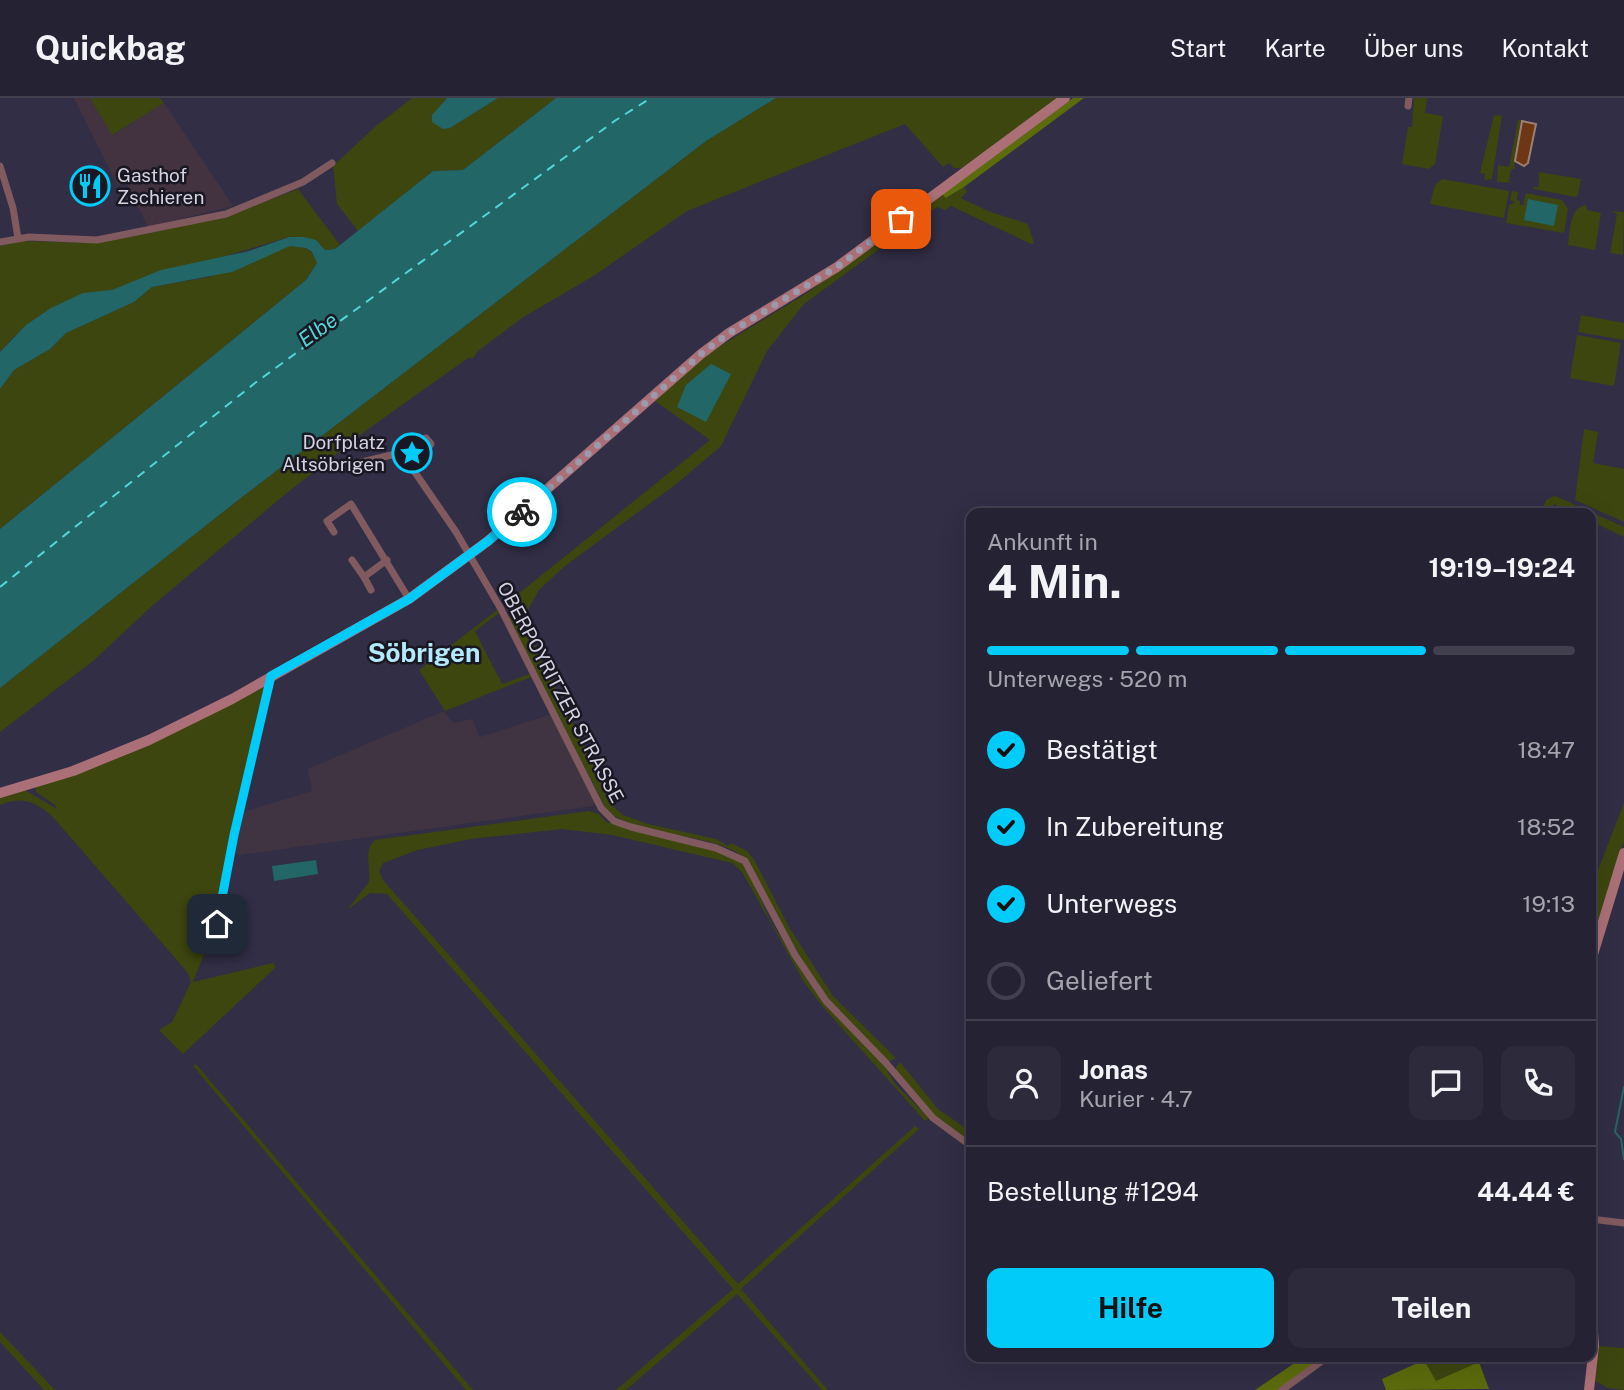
<!DOCTYPE html>
<html lang="de">
<meta charset="utf-8">
<style>
:root{--surface:#252234;--page:#2d2a3c;--text:#f1f3f6;--muted:#a3a4ac;--line:#423f4f;--accent:#01cbf9}
body{margin:0;font-family:"Public Sans",sans-serif;background:var(--page);color:var(--text);height:100vh;display:flex;flex-direction:column;font-size:26px;white-space:nowrap}
*{box-sizing:border-box;margin:0}
p{font-size:23px;color:var(--muted)}
.icon{flex:none;width:38px;height:38px;fill:none;stroke:currentColor;stroke-width:2;stroke-linecap:round;stroke-linejoin:round}
.map{position:relative;flex:1;overflow:hidden}
.side{position:absolute;left:966px;top:410px;width:630px;height:854px;display:flex;flex-direction:column;background:var(--surface);border-radius:14px;box-shadow:0 7px 28px #0002,0 0 0 2px var(--line)}
.side>*{flex:none}
.pin{position:absolute;display:grid;place-items:center;width:60px;height:60px;color:#fff;margin:-30px;border-radius:14px;box-shadow:0 4px 10px #0006}
.courier{position:absolute;display:grid;place-items:center;width:70px;height:70px;margin:-35px;border:5px solid #01cbf9;border-radius:50%;background:#fff;color:#222;box-shadow:0 2px 9px #0007}
.overview em{font-style:normal;font-weight:700}
.overview div{display:flex;flex-direction:column-reverse}
.overview{display:flex;align-items:center;justify-content:space-between;height:119px;padding:0 21px}
h1{font-size:46px;font-weight:700;line-height:52px}
.bar{display:grid;grid-template-columns:repeat(4,1fr);gap:10px 7px;align-content:center;height:84px;padding:0 21px}
.bar i{height:9px;border-radius:5px;background:var(--line)}
.bar .current{background:var(--accent)}
.bar p{grid-column:span 4}
.line{display:flex;align-items:center;gap:18px;padding:0 21px;border-top:2px solid var(--line)}
.line div{flex:1}
.round{display:grid;place-items:center;flex:none;width:74px;height:74px;border-radius:14px;background:var(--page)}
ol{padding:0 21px;list-style:none}
li{display:flex;align-items:center;gap:21px;height:77px}
li p{margin-inline-start:auto}
li .icon{padding:7px;border-radius:50%;background:var(--accent);color:#111;stroke-width:4}
li:last-child{color:var(--muted)}
li i{width:38px;height:38px;border:4px solid var(--line);border-radius:50%}
.primary-button{display:flex;gap:14px;margin-top:auto;padding:14px 21px}
.primary-button a{flex:1;height:80px;border-radius:14px;background:var(--accent);color:#111;font-size:28px;font-weight:700;line-height:80px;text-align:center}
.primary-button a+a{background:var(--page);color:var(--text)}
header{display:flex;align-items:center;gap:42px;box-sizing:border-box;height:98px;padding:0 35px;background:var(--surface);border-bottom:2px solid var(--line)}
header strong{font-size:33px}
nav{display:flex;gap:38px;margin-inline-start:auto;font-size:24px}
.map>svg:first-child{display:block}
</style>
<header>
<strong>Quickbag</strong>
<nav><a>Start</a><a>Karte</a><a>Über uns</a><a>Kontakt</a></nav>
</header>
<div class="map">
<svg width="1624" height="1292" viewBox="0 0 1624 1292">
<rect width="100%" height="100%" fill="#312e45"/>
<!-- commercial -->
<path fill="#413442" d="M444,613L453,625L472,621L480,639L552,616L596,704L593,708L240,757L235,755L233,749L240,715L312,693L308,671Z"/>
<!-- industrial -->
<path fill="#433340" d="M74,0H90L113,37L164,5L233,108L148,129L125,83L118,88Z"/>
<!-- green -->
<g fill="#3d460f">
<path d="M90,0H160L164,5L112,37Z"/>
<path d="M412,0H447L441,6L450,30L498,0H556L463,72L433,73L358,133L337,106L333,68L376,28Z"/>
<path d="M776,0H1060L962,70H954L949,65L943,69L905,26L687,113L595,177L522,220L478,253L473,260H468L371,329L288,394L153,507L93,563L0,634V590L237,403L706,43Z"/>
<path d="M1414,0H1427L1425,15L1443,18L1435,66L1429,71L1402,66L1408,29H1412Z"/>
<path d="M1494,17L1502,18L1492,81L1484,82L1485,76L1480,75Z"/>
<path d="M1518,22H1521L1514,63L1515,71H1511L1509,84L1514,85L1497,84L1498,67L1509,69Z"/>
<path d="M1539,74L1581,81L1578,97L1575,99L1534,91L1533,89H1539Z"/>
<path d="M1442,81L1509,93L1504,120L1430,106L1435,87Z"/>
<path d="M964,89L967,94L961,100L988,113L1028,126L1034,145L1031,146L951,108L945,112L937,109L804,206L767,253L721,348L675,387L565,468L539,492L529,510L524,526L615,710L623,717L648,726L716,741L728,748L731,745L747,753L755,763L789,829L833,898L896,960L888,964L842,918L811,878L746,761C714,733 645,742 607,713L509,521L510,515L515,511L512,505L503,508L710,342L655,303L704,258L807,195L942,96L947,100Z"/>
<path d="M298,91L340,147L335,151L325,152C313,141 306,138 289,139L112,192C65,198 30,218 0,254V148L23,143L86,145L148,135L227,118Z"/>
<path d="M1512,93L1518,94L1517,102L1520,103V107H1523L1526,95L1562,102L1568,111L1564,135L1506,125L1509,107L1515,104L1510,102Z"/>
<path d="M1586,107L1587,112L1601,115L1595,152L1568,147C1570,133 1569,110 1586,107Z"/>
<path d="M1611,113L1624,114L1623,157L1610,155L1617,116Z"/>
<path d="M290,148C305,149 312,150 317,165L306,182L0,431V291L14,272L50,251L66,235L134,204L152,189L209,179Z"/>
<path d="M1581,217L1624,225V242L1578,234Z"/>
<path d="M1577,237L1621,245L1614,288L1570,280Z"/>
<path d="M1584,331L1598,334L1593,365L1624,371V424L1575,402Z"/>
<path d="M1554,398L1558,399L1624,429V439L1591,423V415H1573L1554,406L1549,415H1541L1546,402Z"/>
<path d="M497,512L499,515L475,533L502,586L530,576L531,579L445,613L419,572Z"/>
<path d="M262,587L267,588L216,826L193,884L273,865L276,869L183,956L159,932L172,924L191,884L188,875L52,718C34,703 22,698 0,707V697L25,692L57,711L55,707L36,694V689Z"/>
<path d="M1624,705V743L1591,849V790Z"/>
<path d="M589,713L599,716L606,724L715,752L737,760L747,770L771,824L825,907L882,964L895,986L929,1020L925,1023L823,909L804,884L742,774L732,765L612,737L562,731L471,741L418,752L383,765L379,773L383,782L738,1186L915,1028L919,1031L741,1191L828,1292H822L737,1196L626,1292H616L733,1191L387,796L370,795L347,812L369,784C371,770 363,751 375,742Z"/>
<path d="M900,964L938,1011L971,1034V1045L934,1017L896,976V969Z"/>
<path d="M196,966L473,1292H466L193,968Z"/>
<path d="M0,1234L55,1292H44L0,1244Z"/>
<path d="M1598,1248L1624,1250V1292L1608,1290L1595,1283Z"/>
<path d="M1432,1258H1497L1436,1283L1424,1262Z"/>
</g>
<!-- forest -->
<g fill="#5c6b0c">
<path d="M1073,0H1084L964,89L946,100L942,96Z"/>
<path d="M1305,1258H1325L1279,1292H1255Z"/>
<path d="M1424,1262L1436,1283L1479,1264L1489,1291L1386,1292L1382,1281Z"/>
</g>
<!-- water -->
<g fill="#226668">
<path d="M447,0H498L450,30L443,31L432,24V17Z"/>
<path d="M556,0H776L706,43L237,403L0,590V431L306,182L317,165L312,154L306,150L290,148L232,174L152,189L134,204L66,235L50,251L14,272L0,291V254L26,227L51,210L83,195L112,192L161,172L249,153L289,139H304L316,142L325,152L335,151L433,73L463,72Z"/>
<path d="M1528,101L1558,107L1554,128L1524,122Z"/>
<path d="M711,266L731,276L706,324L677,309L686,287Z"/>
<path d="M316,762L318,776L274,783L272,768Z"/>
</g>
<g fill="none" stroke-linecap="round" stroke-linejoin="round">
<!-- stream -->
<path stroke="#226668" stroke-width="2" d="M1624,989L1615,1034L1621,1041L1624,1061"/>
<!-- ferry -->
<path stroke="#53d6d9" stroke-width="2" stroke-dasharray="9 7" stroke-linecap="butt" d="M0,489L255,285L616,22L651,0"/>
</g>
<!-- building -->
<path fill="#6d3715" stroke="#9d8071" stroke-width="2" d="M1522,23L1536,26L1528,65L1524,68L1515,63Z"/>
<g fill="none" stroke-linecap="round" stroke-linejoin="round">
<!-- street -->
<g stroke="#805a5f" stroke-width="7">
<path d="M1408,8L1409,0"/>
<path d="M0,68L13,110L18,140"/>
<path d="M0,144L29,139L97,142L226,116L303,84L332,65"/>
<path d="M349,367L400,355L402,352L426,340L431,346L412,370L400,355"/>
<path d="M412,370L456,434L501,511L601,710L614,723L631,729L716,750L745,763L795,857L826,903L886,965L933,1020L971,1048"/>
<path d="M334,434L327,423L351,406L409,501"/>
<path d="M352,462L364,479L387,462"/>
<path d="M364,479L371,492"/>
<path d="M217,826L234,737L271,579"/>
<path d="M1591,1121L1624,1125"/>
<path d="M1282,1292L1329,1258"/>
</g>
<!-- secondary -->
<g stroke="#ab7077" stroke-width="10">
<path d="M0,695L73,673L149,642L232,601L409,501L488,443L701,256L729,235L837,169L1065,0"/>
<path d="M1591,863L1624,755"/>
<path d="M1589,1292L1594,1248L1591,1206"/>
</g>
</g>
<g fill="none" stroke-linecap="round" stroke-linejoin="round">
<!-- done -->
<path stroke="#9b99ab" stroke-width="7" stroke-dasharray="0 12.6" d="M522,414L701,256L729,235L837,169L901,121"/>
<!-- route -->
<path stroke="#01cbf9" stroke-width="9" d="M217,826L234,737L271,578L409,501L488,443L522,414"/>
</g>
<!-- icons -->
<defs>
<g id="restaurant-ring" transform="scale(2.0125)"><circle r="9.5" fill="#191822" stroke="#01cbf9" stroke-width="1.5"/><path d="M-5-6h1v4h1v-4h1v4h1v-4h1v5L-1.5 .5V6h-2V.5L-5-1ZM5-6V6H3V1.5H1.5Q1.5-4 5-6Z" fill="#01cbf9"/></g>
<g id="sight-ring" transform="scale(2.0125)"><circle r="9.5" fill="#191822" stroke="#01cbf9" stroke-width="1.5"/><path d="M0-6L1.8-2.2L6-1.7L2.9 1.2L3.7 5.4L0 3.3L-3.7 5.4L-2.9 1.2L-6-1.7L-1.8-2.2Z" fill="#01cbf9"/></g>
</defs>
<g fill-rule="evenodd">
<use href="#restaurant-ring" x="90" y="88"/>
<use href="#sight-ring" x="412" y="355"/>
</g>
<g text-anchor="middle" stroke-width="5" stroke-linejoin="round" paint-order="stroke">
<!-- poi labels -->
<g font-size="19" fill="#d4d2e2" stroke="#191822" text-anchor="start">
<text x="117" y="84">Gasthof<tspan x="117" dy="22">Zschieren</tspan></text>
<text x="385" y="351" text-anchor="end">Dorfplatz<tspan x="385" dy="22">Altsöbrigen</tspan></text>
</g>
<!-- street labels -->
<g font-size="19" fill="#d4d2e2" stroke="#191822">
<text transform="translate(561 594) rotate(62)" y="7">OBERPOYRITZER STRASSE</text>
</g>
<!-- water labels -->
<g font-size="21" font-style="italic" fill="#53d6d9" stroke="#191822">
<text transform="translate(318 232) rotate(-36)" y="7">Elbe</text>
</g>
<!-- district labels -->
<g font-size="26" font-weight="bold" fill="#b4e9fc" stroke="#191822">
<text x="424" y="564">Söbrigen</text>
</g>
</g>
</svg>
<div class="pin" style="left:901px;top:121px;background:#ea580c"><svg class="icon" aria-label="bag" viewBox="0 0 24 24"><path d="M5 8h14l-1 12H6zM9 8a3 3 0 0 1 6 0"/></svg></div>
<div class="pin" style="left:217px;top:826px;background:#1f2937"><svg class="icon" aria-label="home" viewBox="0 0 24 24"><path d="M3 11l9-7 9 7M6 9v11h12V9"/></svg></div>
<div class="courier" style="left:522px;top:414px"><svg class="icon" aria-label="bike" viewBox="0 0 24 24"><circle cx="6" cy="16" r="4"/><circle cx="18" cy="16" r="4"/><path d="M6 16l4-8h5l3 8M10 8l3 8H6M13 5h3"/></svg></div>
<section class="side">
<div class="overview"><div><h1>4 Min.</h1><p>Ankunft in</p></div><em>19:19–19:24</em></div>
<div class="bar"><i class="current"></i><i class="current"></i><i class="current"></i><i></i><p>Unterwegs · 520 m</p></div>
<ol>
<li><svg class="icon" aria-label="check" viewBox="0 0 24 24"><path d="M5 12l5 5 9-10"/></svg>Bestätigt<p>18:47</p></li>
<li><svg class="icon" aria-label="check" viewBox="0 0 24 24"><path d="M5 12l5 5 9-10"/></svg>In Zubereitung<p>18:52</p></li>
<li><svg class="icon" aria-label="check" viewBox="0 0 24 24"><path d="M5 12l5 5 9-10"/></svg>Unterwegs<p>19:13</p></li>
<li><i></i>Geliefert</li>
</ol>
<div class="line" style="height:126px"><a class="round"><svg class="icon" aria-label="person" viewBox="0 0 24 24"><circle cx="12" cy="8" r="4"/><path d="M4 21q1-7 8-7t8 7"/></svg></a><div><b>Jonas</b><p>Kurier · 4.7</p></div><a class="round"><svg class="icon" aria-label="chat" viewBox="0 0 24 24"><path d="M4 5h16v11H9l-5 4z"/></svg></a><a class="round"><svg class="icon" aria-label="phone" viewBox="0 0 24 24"><path d="M5 4h4l2 5-3 2q2 4 5 5l2-3 5 2v4C11 20 4 13 5 4z"/></svg></a></div>
<div class="line" style="height:91px"><div>Bestellung #1294</div><b>44.44 €</b></div>
<div class="primary-button"><a>Hilfe</a><a>Teilen</a></div>
</section>
</div>
